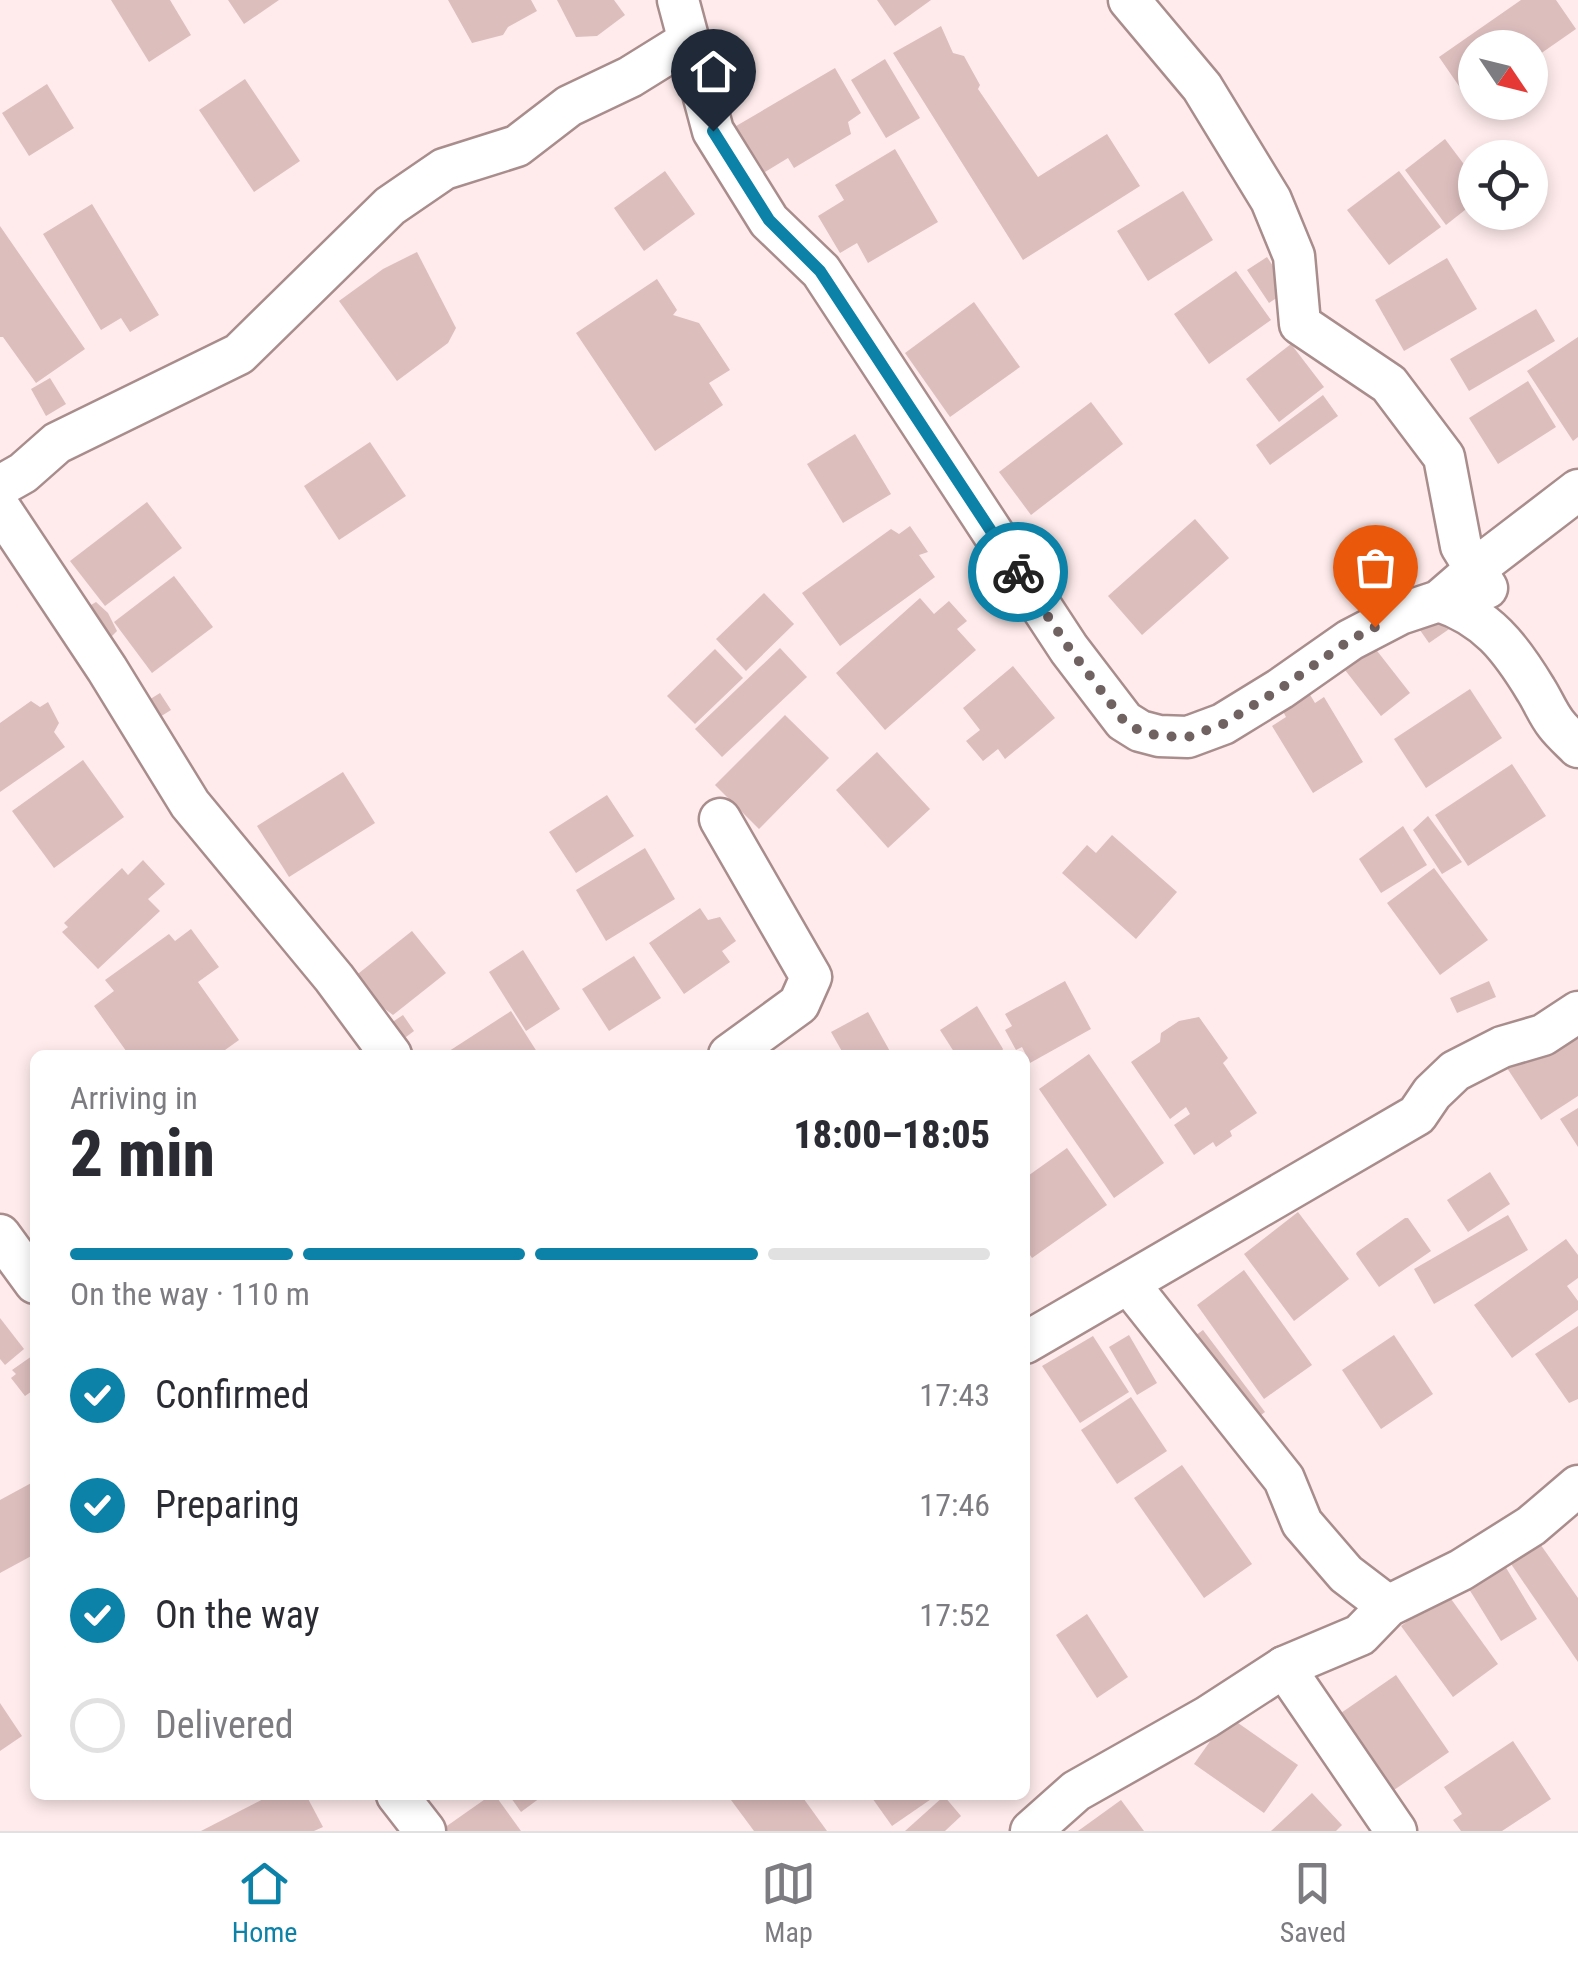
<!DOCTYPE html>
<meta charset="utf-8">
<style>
:root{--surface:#fff;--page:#f7f7f7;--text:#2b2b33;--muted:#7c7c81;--line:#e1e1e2;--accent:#0c82a8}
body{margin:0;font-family:"Roboto Condensed",sans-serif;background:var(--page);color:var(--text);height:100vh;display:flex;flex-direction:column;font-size:38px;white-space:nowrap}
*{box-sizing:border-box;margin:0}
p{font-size:32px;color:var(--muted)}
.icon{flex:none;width:55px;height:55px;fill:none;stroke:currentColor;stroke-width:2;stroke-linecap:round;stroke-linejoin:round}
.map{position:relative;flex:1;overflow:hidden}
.drawer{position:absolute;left:30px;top:1050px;width:1000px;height:750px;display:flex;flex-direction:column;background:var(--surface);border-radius:15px;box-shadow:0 5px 15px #0003}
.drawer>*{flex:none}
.needle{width:65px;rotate:125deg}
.tools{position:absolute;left:1458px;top:30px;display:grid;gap:20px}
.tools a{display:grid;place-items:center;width:90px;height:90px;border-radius:50%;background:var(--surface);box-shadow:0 5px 15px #0003;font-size:50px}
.pin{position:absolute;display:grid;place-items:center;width:85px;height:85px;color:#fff;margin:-102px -42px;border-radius:50% 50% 50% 0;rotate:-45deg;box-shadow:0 0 10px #0007}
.pin .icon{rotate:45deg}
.courier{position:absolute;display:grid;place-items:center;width:100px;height:100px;margin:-50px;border:8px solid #0c82a8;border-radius:50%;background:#fff;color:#222;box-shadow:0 2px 12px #0007}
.overview em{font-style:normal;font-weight:800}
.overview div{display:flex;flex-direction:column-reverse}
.overview{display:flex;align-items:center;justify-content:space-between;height:170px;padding:0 40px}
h1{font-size:65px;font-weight:800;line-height:75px}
.bar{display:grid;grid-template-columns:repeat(4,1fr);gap:15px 10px;align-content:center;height:120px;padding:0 40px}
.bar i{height:12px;border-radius:8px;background:var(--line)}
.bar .active{background:var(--accent)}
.bar p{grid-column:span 4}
ol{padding:0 40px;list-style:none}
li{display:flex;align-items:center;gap:30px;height:110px}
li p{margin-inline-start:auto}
li .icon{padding:10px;border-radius:50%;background:var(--accent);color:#fff;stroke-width:4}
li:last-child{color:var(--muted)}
li i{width:55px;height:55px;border:5px solid var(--line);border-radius:50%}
.tabs{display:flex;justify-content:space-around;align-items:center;height:140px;border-top:2px solid var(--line);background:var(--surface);font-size:28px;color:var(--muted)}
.tabs a{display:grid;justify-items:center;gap:5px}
.tabs .active{color:var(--accent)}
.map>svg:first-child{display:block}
</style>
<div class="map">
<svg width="1578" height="1831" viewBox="0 0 1578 1831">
<rect width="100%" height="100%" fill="#ffebeb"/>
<!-- building -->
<g fill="#dcbebd">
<path d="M111,0H170L191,35L149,62Z"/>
<path d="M228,0H279L244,24Z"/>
<path d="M448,0H531L537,11L508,27L503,35L472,43Z"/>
<path d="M557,0H614L625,15L597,36L576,37Z"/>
<path d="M877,0H931L895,26Z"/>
<path d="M1521,0H1556L1576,29L1530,61V48H1475V99L1470,102L1439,57Z"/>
<path d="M941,26L953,53L964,56L980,85L978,89L1038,177L1107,134L1140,186L1023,260L893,53Z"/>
<path d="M885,59L920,118L886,138L851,80Z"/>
<path d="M835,68L861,113L848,122L851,134L794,168L788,158L765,172L750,160L731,129Z"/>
<path d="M245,79L300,161L254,192L199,110Z"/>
<path d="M47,84L74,128L29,156L2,113Z"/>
<path d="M1445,139L1475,179V202L1446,225L1405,170Z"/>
<path d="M895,149L938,222L868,263L857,243L840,253L818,216L844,200L835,185Z"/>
<path d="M665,171L695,214L644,251L614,208Z"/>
<path d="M1399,171L1441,227L1389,265L1347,210Z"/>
<path d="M1183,191L1213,240L1148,281L1117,231Z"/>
<path d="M92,204L159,315L130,332L121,318L101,330L43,234Z"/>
<path d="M0,226L85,349L36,383L3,337H0Z"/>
<path d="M417,252L456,328L448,343L397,381L339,301L383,269Z"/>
<path d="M1267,257L1289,290L1269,303L1247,270Z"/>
<path d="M1447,258L1477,309L1404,351L1375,300Z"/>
<path d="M1236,271L1271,320L1209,364L1174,314Z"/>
<path d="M657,279L677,310L673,315L699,323L730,370L709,383L723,405L655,451L576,333Z"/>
<path d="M974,302L1020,367L950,417L905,353Z"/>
<path d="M1536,309L1555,341L1469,391L1450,359Z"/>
<path d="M1578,337V437L1573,441L1527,371Z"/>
<path d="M1291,344L1324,387L1279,422L1246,379Z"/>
<path d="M50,378L66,404L46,416L31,389Z"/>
<path d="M1528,381L1556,427L1498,464L1469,418Z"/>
<path d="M1323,395L1338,416L1270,465L1256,445Z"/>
<path d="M1091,402L1123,444L1031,515L999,472Z"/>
<path d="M855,434L891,494L843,523L807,464Z"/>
<path d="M370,442L406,496L339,540L304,486Z"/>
<path d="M147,502L182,548L105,606L70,561Z"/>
<path d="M1195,519L1229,558L1142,635L1108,596Z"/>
<path d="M910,526L928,552L919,555L935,577L840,646L802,593L891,529L899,534Z"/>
<path d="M174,576L213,627L152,673L114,622Z"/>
<path d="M764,593L794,624L746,671L716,639Z"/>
<path d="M920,598L934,614L949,601L967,621L957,629L976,650L885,730L836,673Z"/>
<path d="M96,602L108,613L117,631L101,647L76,614Z"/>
<path d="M1442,605L1455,625L1429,643L1415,623Z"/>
<path d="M1374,647L1410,693L1381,716L1345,670Z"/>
<path d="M780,648L807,677L722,757L695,729Z"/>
<path d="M715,649L743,678L695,724L667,696Z"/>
<path d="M1013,666L1055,718L1005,759L998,749L983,761L966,741L980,730L963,708Z"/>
<path d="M1306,688L1315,703L1324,697L1363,762L1313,793L1272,726L1286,717L1279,704Z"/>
<path d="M1470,689L1502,738L1426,788L1394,739Z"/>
<path d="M160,693L171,710L155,720L144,703Z"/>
<path d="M31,701L40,707L48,702L59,723L54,732L65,747L0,792V723Z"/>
<path d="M785,715L829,758L759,829L715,785Z"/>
<path d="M877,752L930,809L888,848L836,790Z"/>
<path d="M83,760L124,817L54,868L12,811Z"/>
<path d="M1512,764L1546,816L1468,866L1435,815Z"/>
<path d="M343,772L375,823L289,877L257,826Z"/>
<path d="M607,795L634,836L576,873L549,832Z"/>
<path d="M1428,816L1462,862L1442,874L1413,830Z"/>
<path d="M1403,826L1427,865L1381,893L1359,859Z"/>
<path d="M1112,835L1177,892L1136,939L1062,873L1087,845L1096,853Z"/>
<path d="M645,848L675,899L606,941L576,890Z"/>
<path d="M143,860L165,884L148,899L160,911L98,969L62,932L68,927L64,923L122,868L128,875Z"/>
<path d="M1434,868L1488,940L1440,975L1387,903Z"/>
<path d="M700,908L708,920L720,917L736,941L722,951L730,962L684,994L649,943Z"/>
<path d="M191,929L219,967L198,982L239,1040L218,1055H129L94,1006L114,991L105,980L169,934L175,941Z"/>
<path d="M412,931L446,973L393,1015L370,998L354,977Z"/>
<path d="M523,950L560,1009L526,1031L489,972Z"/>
<path d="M634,956L661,998L609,1031L582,989Z"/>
<path d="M1065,981L1091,1029L1030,1063L1022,1047L1016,1050L1005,1030L1012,1026L1005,1014Z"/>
<path d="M1489,981L1496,997L1457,1013L1450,998Z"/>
<path d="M977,1006L1003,1049L1000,1055H956L940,1030Z"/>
<path d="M511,1011L539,1055H443Z"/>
<path d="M868,1012L892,1055H844L831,1032Z"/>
<path d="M403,1015L414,1031L394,1046L382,1029Z"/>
<path d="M1199,1017L1228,1058L1223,1063L1257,1113L1230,1131L1232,1136L1216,1147L1213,1142L1194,1155L1174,1125L1190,1114L1186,1107L1170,1119L1131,1062L1160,1042L1161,1033L1179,1021Z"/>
<path d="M1578,1021V1096L1541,1120L1507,1068Z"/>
<path d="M1089,1054L1164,1163L1114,1198L1039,1089Z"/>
<path d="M1578,1108V1147L1560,1119Z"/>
<path d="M1067,1148L1107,1205L1032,1258L1025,1248V1178Z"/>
<path d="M1490,1172L1510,1204L1468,1232L1447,1200Z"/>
<path d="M1298,1212L1349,1279L1294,1321L1244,1254Z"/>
<path d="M1508,1215L1528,1250L1434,1304L1414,1269Z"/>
<path d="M1405,1218H1408L1431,1251L1379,1287L1356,1254L1357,1252Z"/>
<path d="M1566,1239L1578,1255V1278L1567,1286L1578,1301V1310L1512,1358L1474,1305Z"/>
<path d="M1244,1270L1312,1365L1264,1399L1197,1305Z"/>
<path d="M0,1318L24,1349L5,1365L0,1359Z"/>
<path d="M1578,1326V1399L1569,1403L1535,1354Z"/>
<path d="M1203,1330L1265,1412L1246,1426L1184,1344Z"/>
<path d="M1129,1335L1157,1383L1137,1395L1109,1347Z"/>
<path d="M1394,1335L1433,1394L1381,1429L1342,1370Z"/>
<path d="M1093,1336L1129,1392L1080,1423L1042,1366Z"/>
<path d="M32,1356L35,1361V1389L25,1396L11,1378L16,1374L12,1370Z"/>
<path d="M1131,1397L1167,1451L1117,1484L1081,1430Z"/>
<path d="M1182,1465L1252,1564L1204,1598L1134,1498Z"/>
<path d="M35,1481V1554L0,1573V1500Z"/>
<path d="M1538,1541L1578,1598V1662L1509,1561Z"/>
<path d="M1505,1566L1537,1619L1501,1641L1469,1589Z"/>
<path d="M1446,1592L1498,1664L1453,1697L1401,1626Z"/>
<path d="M1087,1614L1128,1677L1097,1698L1056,1635Z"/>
<path d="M1396,1675L1449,1752L1394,1790L1341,1713Z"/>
<path d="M0,1703L22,1736L0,1751Z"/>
<path d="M1228,1716L1298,1765L1264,1813L1194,1764Z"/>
<path d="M1513,1741L1551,1799L1502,1831H1461L1453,1820L1462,1814L1444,1787Z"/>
<path d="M1312,1793L1342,1825L1336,1831H1271Z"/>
<path d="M271,1795H306L323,1827L314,1831H201Z"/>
<path d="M491,1795H495L521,1831H446L444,1828Z"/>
<path d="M509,1795H544L521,1812Z"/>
<path d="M738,1795H801L827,1831H754L731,1800Z"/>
<path d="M870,1795H937L892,1826Z"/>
<path d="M944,1796L961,1816L945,1831H905Z"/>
<path d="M1121,1800L1144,1831H1078Z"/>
</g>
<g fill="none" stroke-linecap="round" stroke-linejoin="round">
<!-- minor casing -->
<g stroke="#a98d8d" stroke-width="45">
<g id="minor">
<path d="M678,0L713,131L769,221L821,271L1069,649L1124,721L1140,731L1159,736L1188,737L1223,724L1280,689L1350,640L1400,614L1439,601L1484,562L1578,490"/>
<path d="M1129,0L1202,87L1271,200L1294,256L1300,324L1389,384L1444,457L1461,546L1487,588"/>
<path d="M0,486L23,473L57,443L239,354L390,206L444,169L517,146L569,106L630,77L688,41"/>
<path d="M0,508L107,669L190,804L334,978L391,1055"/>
<path d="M1439,601C1487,617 1510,647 1536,690C1543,701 1548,714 1556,724C1562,732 1571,740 1578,747"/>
<path d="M720,819L811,977L799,1004L729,1055"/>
<path d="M0,1235L35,1283"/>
<path d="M1129,1284L1284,1479L1302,1523L1346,1574L1388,1606"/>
<path d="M1025,1343L1417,1115L1432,1093L1455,1071L1502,1047L1543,1035L1578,1012"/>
<path d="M1284,1667L1396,1831"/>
<path d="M397,1795L425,1831"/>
<path d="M1031,1831L1076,1791L1207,1717L1284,1667L1360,1635L1388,1606L1461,1570L1531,1526L1578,1486"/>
</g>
</g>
<!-- minor -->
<use href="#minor" stroke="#fff" stroke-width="40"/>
</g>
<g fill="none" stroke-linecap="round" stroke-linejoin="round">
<!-- done -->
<path stroke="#716262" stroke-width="10" stroke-dasharray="0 18" d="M1018,572L1069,648L1124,721L1140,731L1159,736L1188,737L1223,724L1280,689L1350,640L1375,627"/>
<!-- route -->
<path stroke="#0c82a8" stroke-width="12" d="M713,131L769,220L820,271L1018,572"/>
</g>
</svg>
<div class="tools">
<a><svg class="needle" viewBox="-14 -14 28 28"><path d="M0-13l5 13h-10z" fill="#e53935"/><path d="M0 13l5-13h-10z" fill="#7c7c81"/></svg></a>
<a><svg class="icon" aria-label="locate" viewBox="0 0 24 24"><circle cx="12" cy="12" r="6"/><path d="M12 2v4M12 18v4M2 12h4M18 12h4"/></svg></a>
</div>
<div class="pin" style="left:1375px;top:627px;background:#ea580c"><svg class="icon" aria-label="bag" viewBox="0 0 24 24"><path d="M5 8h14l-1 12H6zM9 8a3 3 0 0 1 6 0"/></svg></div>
<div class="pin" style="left:713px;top:131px;background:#1f2937"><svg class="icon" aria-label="home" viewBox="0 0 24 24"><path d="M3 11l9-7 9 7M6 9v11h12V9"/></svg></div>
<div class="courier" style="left:1018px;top:572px"><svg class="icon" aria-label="bike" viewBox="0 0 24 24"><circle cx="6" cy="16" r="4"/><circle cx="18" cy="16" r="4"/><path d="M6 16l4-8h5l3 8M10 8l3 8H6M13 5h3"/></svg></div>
<section class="drawer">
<div class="overview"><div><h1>2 min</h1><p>Arriving in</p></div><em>18:00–18:05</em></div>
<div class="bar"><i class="active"></i><i class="active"></i><i class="active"></i><i></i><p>On the way · 110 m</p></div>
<ol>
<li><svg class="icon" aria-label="check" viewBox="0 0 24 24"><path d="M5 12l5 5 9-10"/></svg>Confirmed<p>17:43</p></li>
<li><svg class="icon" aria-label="check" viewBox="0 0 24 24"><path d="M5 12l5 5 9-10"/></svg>Preparing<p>17:46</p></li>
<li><svg class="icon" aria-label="check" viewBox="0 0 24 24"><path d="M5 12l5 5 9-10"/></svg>On the way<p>17:52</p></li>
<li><i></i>Delivered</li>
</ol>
</section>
</div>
<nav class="tabs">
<a class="active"><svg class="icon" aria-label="home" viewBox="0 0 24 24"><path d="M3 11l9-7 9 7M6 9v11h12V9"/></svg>Home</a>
<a><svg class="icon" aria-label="map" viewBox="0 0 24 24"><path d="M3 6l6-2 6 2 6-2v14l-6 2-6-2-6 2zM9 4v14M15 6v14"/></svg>Map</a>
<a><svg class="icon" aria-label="saved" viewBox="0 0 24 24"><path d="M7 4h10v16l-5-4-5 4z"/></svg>Saved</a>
</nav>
